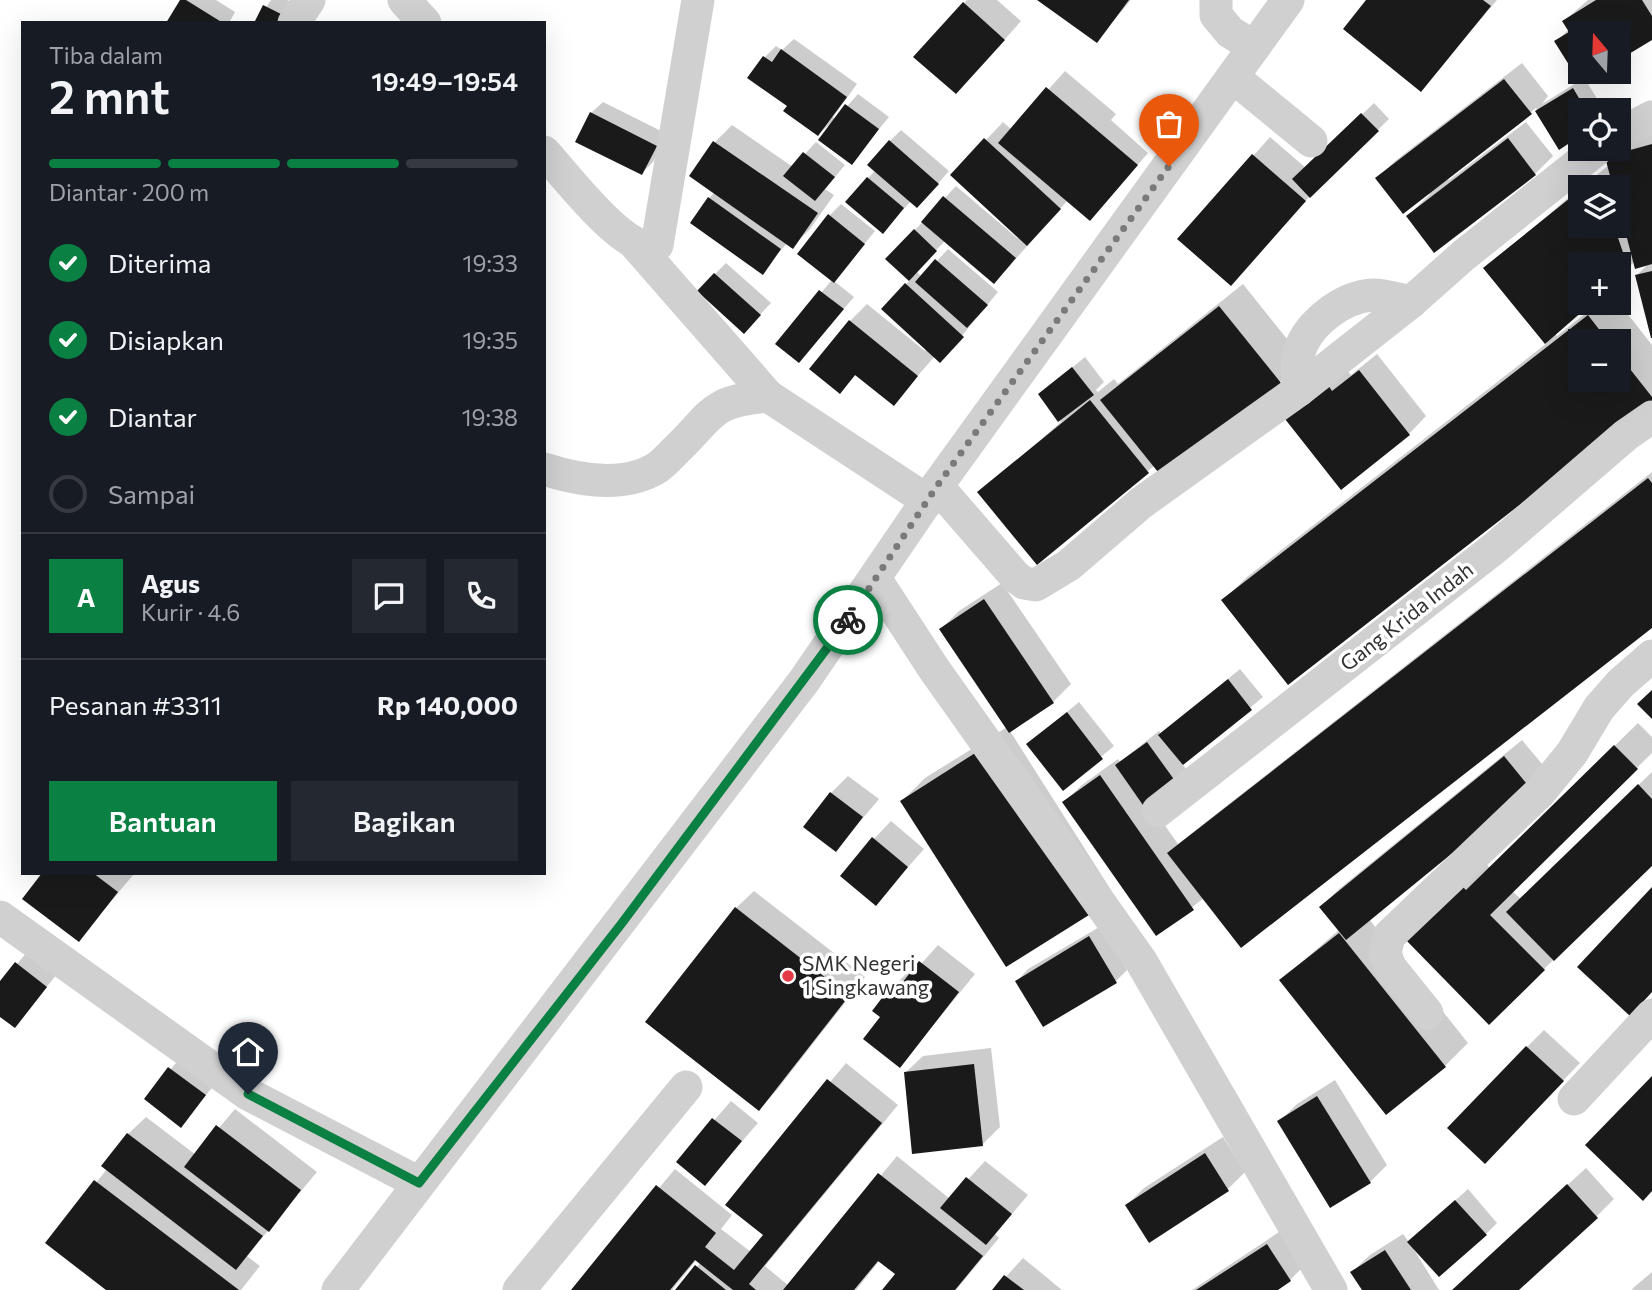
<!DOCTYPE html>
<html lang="id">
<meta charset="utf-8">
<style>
:root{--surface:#171b24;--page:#242831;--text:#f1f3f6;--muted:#9ea1a6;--line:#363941;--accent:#0b8043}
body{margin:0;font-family:Commissioner,sans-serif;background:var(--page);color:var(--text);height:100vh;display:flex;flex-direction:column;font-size:26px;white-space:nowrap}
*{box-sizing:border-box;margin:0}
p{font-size:23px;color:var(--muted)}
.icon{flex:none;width:38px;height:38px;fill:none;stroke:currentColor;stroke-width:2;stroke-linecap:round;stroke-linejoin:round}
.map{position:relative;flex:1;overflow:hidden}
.drawer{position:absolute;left:21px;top:21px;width:525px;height:854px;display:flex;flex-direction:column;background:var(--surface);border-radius:0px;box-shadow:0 7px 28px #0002}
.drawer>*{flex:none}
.needle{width:46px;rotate:341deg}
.controls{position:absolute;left:1568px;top:21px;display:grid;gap:14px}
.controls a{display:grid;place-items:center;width:63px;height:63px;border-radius:0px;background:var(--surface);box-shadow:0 7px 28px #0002;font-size:35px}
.pin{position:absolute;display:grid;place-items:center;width:60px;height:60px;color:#fff;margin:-72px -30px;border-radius:50% 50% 50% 0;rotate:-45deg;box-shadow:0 0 7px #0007}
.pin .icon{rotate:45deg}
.courier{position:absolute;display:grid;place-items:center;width:70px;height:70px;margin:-35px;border:5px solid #0b8043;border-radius:50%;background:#fff;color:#222;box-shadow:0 2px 9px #0007}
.head em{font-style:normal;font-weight:600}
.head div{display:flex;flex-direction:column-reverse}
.head{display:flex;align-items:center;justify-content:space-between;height:119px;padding:0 28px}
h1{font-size:46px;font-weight:600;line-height:52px}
.bar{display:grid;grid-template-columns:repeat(4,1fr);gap:10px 7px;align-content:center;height:84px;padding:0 28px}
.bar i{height:9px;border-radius:5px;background:var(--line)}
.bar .on{background:var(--accent)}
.bar p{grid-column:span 4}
.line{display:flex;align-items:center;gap:18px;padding:0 28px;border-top:2px solid var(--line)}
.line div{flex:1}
.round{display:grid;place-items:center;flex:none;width:74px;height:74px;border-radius:0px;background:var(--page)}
ol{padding:0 28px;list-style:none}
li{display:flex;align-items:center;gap:21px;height:77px}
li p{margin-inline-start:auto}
li .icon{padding:7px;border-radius:50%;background:var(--accent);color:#fff;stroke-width:4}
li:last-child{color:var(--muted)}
li i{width:38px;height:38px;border:4px solid var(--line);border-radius:50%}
.button{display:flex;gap:14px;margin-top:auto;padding:14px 28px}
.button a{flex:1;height:80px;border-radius:0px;background:var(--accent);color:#fff;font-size:28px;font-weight:600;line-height:80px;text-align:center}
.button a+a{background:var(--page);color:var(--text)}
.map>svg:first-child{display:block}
</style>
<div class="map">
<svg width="1652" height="1290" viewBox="0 0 1652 1290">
<rect width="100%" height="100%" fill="#fff"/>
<!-- shadow -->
<g fill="#0003" fill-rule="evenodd">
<path d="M182,0H216L235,12L229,23H168Z"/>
<path d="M271,0H287L299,6L290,23H256Z"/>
<path d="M967,0H997L1021,21L973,75L915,57Z"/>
<path d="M1040,0H1131L1096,41Z"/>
<path d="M1368,0H1497L1421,90Z"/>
<path d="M1588,0H1652V38L1619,58V33H1580V72H1597L1585,79L1604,110H1580V134L1559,147L1536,108L1447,178L1449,180L1526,122L1553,156L1535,174L1434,250L1408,216L1430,194L1377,179L1395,161L1522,63L1548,96L1542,104L1581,80L1557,41L1569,29L1564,21Z"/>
<path d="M794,39L857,84L833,117L836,119L858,94L889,117L851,163L835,120L818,134L789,106L765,57L776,46L782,50Z"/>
<path d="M1065,71L1116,114L1111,120L1148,153L1101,207L1068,200L1005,271L945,241L916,271L922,277L948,249L998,292L951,349L935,356L894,403L857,374L840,391L850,321L867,304L925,351L927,349L884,309L910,280L888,259L956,186L1017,238L1019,236L953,175L1003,122L1012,130Z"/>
<path d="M603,102L667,134L653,162L642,173L591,113Z"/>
<path d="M1374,103L1389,119L1310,196L1231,283L1180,238L1270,137L1306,168Z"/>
<path d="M732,125L793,167L816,142L845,165L825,189L834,195L810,229L793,246L787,243L762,273L709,198L715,192V142Z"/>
<path d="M1652,129V334L1636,276L1649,263L1635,261L1619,277V264H1580V303H1590L1555,334L1557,336L1599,303H1619L1652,345V400L1224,600L1247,577L1547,343L1486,268L1580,188V226H1619V187H1582L1609,165L1607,158L1616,149ZM1580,341H1619V380H1580Z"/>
<path d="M901,130L949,171L928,195L911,201L883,232L868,178L876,170L890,141Z"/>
<path d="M841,204L875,231L834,281L854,297L799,361L777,344L832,280L830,215Z"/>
<path d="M726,263L771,303L755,320L715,274Z"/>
<path d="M1243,284L1303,359L1280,382L1155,465L1037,562L980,492L1061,422L1040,394L1085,357L1104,382L1096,390L1098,392L1114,379L1118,384Z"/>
<path d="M1377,354L1426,416L1409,434L1287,419L1346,369L1351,375Z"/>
<path d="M1652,472V625L1204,898L1157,934L1064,802L1082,785L1118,759L1120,762L1159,731L1161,734L1240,669L1263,697L1182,764L1189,772L1149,803L1178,844Z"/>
<path d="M1002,583L1071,684L1053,702L1010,731L1111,890L902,801L925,778L1007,727L941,629L959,611Z"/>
<path d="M1079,702L1114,746L1063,788L1028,744Z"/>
<path d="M1638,723L1652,737V753L1512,891L1521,899L1652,772V863L1489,1023L1406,939L1484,862L1490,868Z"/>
<path d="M1522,740L1548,771L1369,919L1468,1043L1445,1066L1281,980L1340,929L1321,907L1339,889Z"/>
<path d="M848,776L879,799L836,850L831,793Z"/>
<path d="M891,821L924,849L876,903L874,839Z"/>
<path d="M44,873L134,874L79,939Z"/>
<path d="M754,891L865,977L776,1091L759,1109L736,908Z"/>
<path d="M1101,926L1127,970L1116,981H1017L1028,969Z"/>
<path d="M938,945L975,974L900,1066L892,988L910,970L913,973Z"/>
<path d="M28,951L57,974L15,1026L0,1015V984Z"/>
<path d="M1544,1030L1580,1063L1502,1144L1527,1047Z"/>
<path d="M991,1048L1000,1127L983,1144L905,1073L923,1056Z"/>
<path d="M181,1057L216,1083L181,1125L146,1099Z"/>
<path d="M846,1063L898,1105L765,1266L789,1286L897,1156L950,1199L985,1161L1028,1195L995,1234L999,1238L956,1290H885L898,1274L880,1260L856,1290H678L701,1262L697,1259L672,1290H573L675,1169L732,1215L721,1229L751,1252L765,1234L728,1205Z"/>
<path d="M1335,1080L1387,1165L1370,1182L1279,1122L1297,1104Z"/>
<path d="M731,1101L758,1123L705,1184L678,1162Z"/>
<path d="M235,1109L317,1172L247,1256L260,1266L241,1290H109L48,1243L107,1169L128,1134L146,1117L196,1155Z"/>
<path d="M1223,1137L1245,1172L1228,1189L1149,1240L1127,1205L1144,1188Z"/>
<path d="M1586,1168L1614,1199L1597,1216L1516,1290H1453Z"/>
<path d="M1468,1189L1497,1223L1486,1234L1413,1248L1439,1290H1364L1352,1272L1370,1255L1403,1234L1409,1242Z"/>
<path d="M1285,1228L1308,1262L1290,1280L1274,1290H1192Z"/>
<path d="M1023,1258L1062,1290H994Z"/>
<path d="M1652,1272V1290H1632L1633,1288Z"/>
</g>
<!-- building -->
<g fill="#1a1a1a">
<path d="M180,0H186L223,23H166Z"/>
<path d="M1037,0H1129L1097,43Z"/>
<path d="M1366,0H1483L1491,6L1421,92L1343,29Z"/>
<path d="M1596,0H1642L1652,16V40L1619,60V33H1580V72H1600L1581,84L1554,41L1569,32L1562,21Z"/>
<path d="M963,2L1005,40L956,94L913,57Z"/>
<path d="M263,5L289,18L286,23H254Z"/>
<path d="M781,49L847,97L818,136L783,111L787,106L747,78L763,56L772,62Z"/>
<path d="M1504,79L1532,114L1403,214L1375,178Z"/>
<path d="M1046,87L1138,165L1090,221L998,143Z"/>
<path d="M1573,88L1586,110H1580V136L1559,150L1535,111Z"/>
<path d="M845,104L879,129L852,165L818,140Z"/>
<path d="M590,112L657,146L642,175L575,142Z"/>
<path d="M1361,113L1379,131L1310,198L1292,179Z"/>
<path d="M984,138L1061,209L1027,246L950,175Z"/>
<path d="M1508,138L1536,175L1434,253L1406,216Z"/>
<path d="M889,140L939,184L917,208L867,165Z"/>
<path d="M713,141L818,213L793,249L689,176Z"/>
<path d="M1652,144V264L1635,269L1619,207V187H1613L1605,157Z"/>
<path d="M803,152L835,177L815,201L783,176Z"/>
<path d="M1252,154L1306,201L1231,286L1177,239Z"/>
<path d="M867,177L904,208L883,234L845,202Z"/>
<path d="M1580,190V226H1614L1629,270L1619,279V264H1580V303H1592L1545,344L1483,268Z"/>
<path d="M943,196L1016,258L994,284L921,222Z"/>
<path d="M708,197L781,249L763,275L690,223Z"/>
<path d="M828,214L865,244L834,283L797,254Z"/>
<path d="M914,229L937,251L909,281L885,259Z"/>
<path d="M935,259L988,305L967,328L915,282Z"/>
<path d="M1652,271V338H1651L1635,275Z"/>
<path d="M714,273L761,315L744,334L697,291Z"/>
<path d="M905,283L964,337L940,363L881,309Z"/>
<path d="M819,290L844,309L799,363L775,344Z"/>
<path d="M1219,306L1281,383L1162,477L1100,400Z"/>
<path d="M1588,315L1608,341H1580V380H1619V355L1652,397V402L1288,685L1221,600Z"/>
<path d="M849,320L918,376L894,406L855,375L840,394L809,369Z"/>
<path d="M1072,367L1094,395L1058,422L1038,394Z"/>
<path d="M1359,370L1410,435L1341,490L1285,419L1328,385L1332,391Z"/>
<path d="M1090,400L1149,473L1037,565L977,492Z"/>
<path d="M1648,478L1652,483V628L1241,948L1167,853Z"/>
<path d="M984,599L1054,703L1009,733L939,629Z"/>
<path d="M1228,679L1252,710L1183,765L1158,735Z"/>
<path d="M1652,690V719L1637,704Z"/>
<path d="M1067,712L1103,759L1063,791L1026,744Z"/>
<path d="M1147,742L1178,785L1145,808L1115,765Z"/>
<path d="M1614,745L1638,769L1490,915L1545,970L1489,1025L1404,938L1460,884L1466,890Z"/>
<path d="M983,748L1089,915L1006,967L900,801Z"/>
<path d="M1504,756L1531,789L1346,940L1319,907Z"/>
<path d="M1100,775L1194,910L1156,936L1062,802Z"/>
<path d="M1638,784L1652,799V866L1554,961L1506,912Z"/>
<path d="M830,792L863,817L836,852L803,827Z"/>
<path d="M872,837L908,867L876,906L840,876Z"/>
<path d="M42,873H93L118,892L79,942L22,899Z"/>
<path d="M1652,887V992L1630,1016L1577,967Z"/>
<path d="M735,907L849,996L759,1111L645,1022Z"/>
<path d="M1339,933L1446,1067L1386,1115L1279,980Z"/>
<path d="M1089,936L1117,983L1043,1027L1015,981Z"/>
<path d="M919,961L959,992L900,1068L863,1039L880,1017L872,1011L891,986L896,991Z"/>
<path d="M15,962L47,987L15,1028L0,1017V981Z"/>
<path d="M1526,1046L1564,1081L1485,1164L1447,1128Z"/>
<path d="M974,1064L983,1146L912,1154L904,1072Z"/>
<path d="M168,1067L206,1095L181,1128L144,1099Z"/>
<path d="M1652,1076V1191L1643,1201L1585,1145Z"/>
<path d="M827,1079L882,1123L749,1284L756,1290H733L695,1260L670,1290H571L656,1185L716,1233L705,1247L734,1270L763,1235L725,1205Z"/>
<path d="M1317,1096L1371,1183L1330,1208L1277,1121Z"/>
<path d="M712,1118L742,1141L705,1186L676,1162Z"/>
<path d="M216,1125L301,1190L269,1232L184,1167Z"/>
<path d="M127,1133L263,1236L236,1270L101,1166Z"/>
<path d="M1205,1153L1229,1191L1149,1243L1125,1205Z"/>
<path d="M878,1173L983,1256L955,1290H882L895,1274L878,1261L854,1290H783Z"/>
<path d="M966,1177L1012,1214L986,1245L940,1208Z"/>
<path d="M94,1180L239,1290H106L45,1243Z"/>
<path d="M1567,1184L1598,1218L1519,1290H1452Z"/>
<path d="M1455,1200L1487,1235L1439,1277L1407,1242Z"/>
<path d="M1267,1244L1291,1281L1278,1290H1196Z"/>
<path d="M1385,1250L1411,1290H1362L1350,1272Z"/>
<path d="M695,1265L726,1290H675Z"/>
<path d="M1004,1275L1024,1290H992Z"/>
</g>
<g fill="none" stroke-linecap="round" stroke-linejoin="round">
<!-- minor -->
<g stroke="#d0d0d0" stroke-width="33">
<path d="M404,0L425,23"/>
<path d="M1216,0V15L1230,32L1254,47"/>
<path d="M294,23L309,0"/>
<path d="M1233,77L1311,141"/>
<path d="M1619,134L1652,117"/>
<path d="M544,152C568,178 617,244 650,248L657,245L698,0"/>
<path d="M635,244L768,396"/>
<path d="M1299,390C1298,380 1296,367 1298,357C1304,326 1342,296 1374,295C1386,295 1400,300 1411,302"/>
<path d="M544,469C578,480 622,488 655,469C662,465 669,457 675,451C714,414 709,401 768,396L928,501"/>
<path d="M937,486L1015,576L1024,583L1036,585L1069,565L1141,503L1299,390L1411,302L1464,255L1597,149"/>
<path d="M876,580L934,669L1141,961L1331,1290"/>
<path d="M1158,811L1496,547L1626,435L1652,417"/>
<path d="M0,917L248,1094L419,1183"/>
<path d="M1427,1013L1390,967L1385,953L1389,936L1540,792L1572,753L1599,708L1621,683L1652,656"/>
<path d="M1574,1099L1652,1015"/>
<path d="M338,1290L804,681L937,486L1288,0"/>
<path d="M519,1290L686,1087"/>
</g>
</g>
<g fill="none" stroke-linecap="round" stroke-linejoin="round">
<!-- done -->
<path stroke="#7a7a7a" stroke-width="7" stroke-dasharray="0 12.6" d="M848,620L937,486L1169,166"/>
<!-- route -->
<path stroke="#0b8043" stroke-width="9" d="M248,1094L419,1183L622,923L848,620"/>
</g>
<!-- markers -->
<circle fill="#e63946" stroke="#fff" stroke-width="2.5" cx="788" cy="976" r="7"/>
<g text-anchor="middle" stroke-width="7" stroke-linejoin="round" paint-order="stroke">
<!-- street labels -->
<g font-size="21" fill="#333" stroke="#fff">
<text transform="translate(1407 617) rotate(-38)" y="7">Gang Krida Indah</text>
</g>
<!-- poi labels -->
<g font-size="21" fill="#333" stroke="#fff" text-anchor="start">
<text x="802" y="971">SMK Negeri<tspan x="802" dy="24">1 Singkawang</tspan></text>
</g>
</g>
</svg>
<div class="controls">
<a><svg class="needle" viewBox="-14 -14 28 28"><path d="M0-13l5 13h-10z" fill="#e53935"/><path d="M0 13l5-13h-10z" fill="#9ea1a6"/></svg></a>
<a><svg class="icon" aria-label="locate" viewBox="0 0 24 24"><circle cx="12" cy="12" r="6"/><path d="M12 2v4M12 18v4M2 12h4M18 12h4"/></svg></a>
<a><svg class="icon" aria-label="layers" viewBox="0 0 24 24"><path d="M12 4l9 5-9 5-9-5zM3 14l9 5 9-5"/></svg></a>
<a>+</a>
<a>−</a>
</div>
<div class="pin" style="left:1169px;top:166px;background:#ea580c"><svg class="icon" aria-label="bag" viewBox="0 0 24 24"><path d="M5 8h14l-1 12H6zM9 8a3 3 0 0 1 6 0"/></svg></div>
<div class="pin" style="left:248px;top:1094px;background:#1f2937"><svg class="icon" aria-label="home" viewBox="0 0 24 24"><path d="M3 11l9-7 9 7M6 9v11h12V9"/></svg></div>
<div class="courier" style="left:848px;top:620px"><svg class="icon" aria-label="bike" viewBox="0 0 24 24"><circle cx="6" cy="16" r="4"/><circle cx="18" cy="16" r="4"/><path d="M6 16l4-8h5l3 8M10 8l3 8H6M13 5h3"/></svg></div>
<section class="drawer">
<div class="head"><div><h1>2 mnt</h1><p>Tiba dalam</p></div><em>19:49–19:54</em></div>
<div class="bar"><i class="on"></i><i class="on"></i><i class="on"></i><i></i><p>Diantar · 200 m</p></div>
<ol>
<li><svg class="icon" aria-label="check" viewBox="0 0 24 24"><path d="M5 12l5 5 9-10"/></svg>Diterima<p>19:33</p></li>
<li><svg class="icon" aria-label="check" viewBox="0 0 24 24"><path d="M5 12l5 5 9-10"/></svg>Disiapkan<p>19:35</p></li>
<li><svg class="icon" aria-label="check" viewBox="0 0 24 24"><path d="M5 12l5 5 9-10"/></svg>Diantar<p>19:38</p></li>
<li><i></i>Sampai</li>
</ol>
<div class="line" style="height:126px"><b class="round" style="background:var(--accent);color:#fff">A</b><div><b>Agus</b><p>Kurir · 4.6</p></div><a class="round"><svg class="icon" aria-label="chat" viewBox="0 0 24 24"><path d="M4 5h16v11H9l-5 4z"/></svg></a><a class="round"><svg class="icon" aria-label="phone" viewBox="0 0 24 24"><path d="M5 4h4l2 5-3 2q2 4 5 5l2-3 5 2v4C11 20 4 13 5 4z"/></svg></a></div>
<div class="line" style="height:91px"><div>Pesanan #3311</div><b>Rp 140,000</b></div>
<div class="button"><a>Bantuan</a><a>Bagikan</a></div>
</section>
</div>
